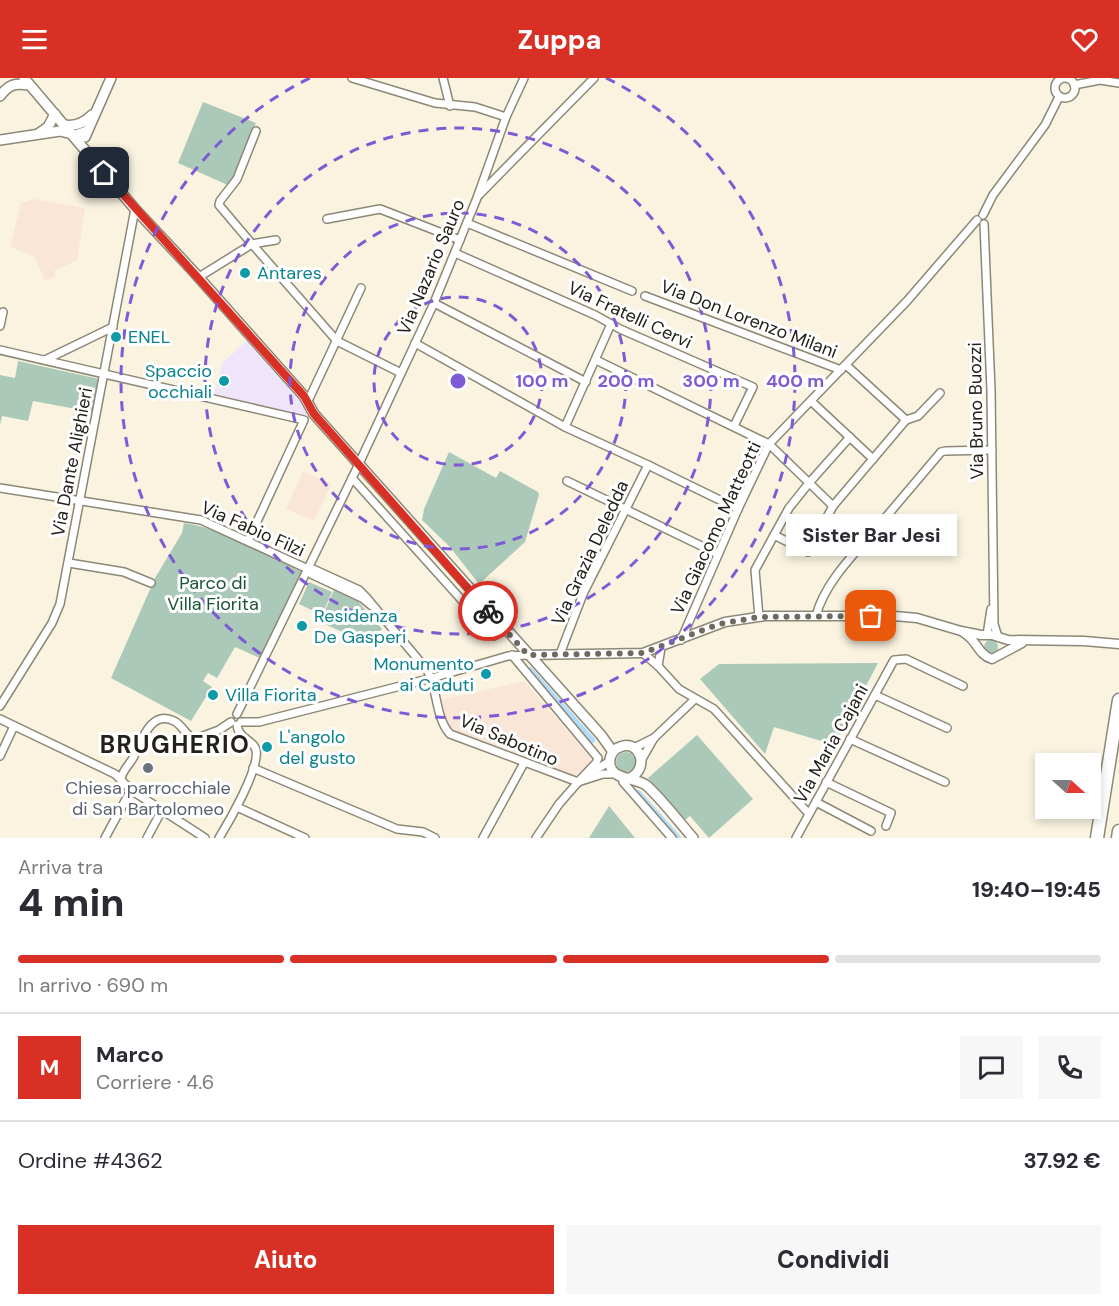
<!DOCTYPE html>
<html lang="it">
<meta charset="utf-8">
<style>
:root{--surface:#fff;--page:#f7f7f7;--text:#2b2b33;--muted:#7c7c81;--line:#e1e1e2;--accent:#d93025}
body{margin:0;font-family:"DM Sans",sans-serif;background:var(--page);color:var(--text);height:100vh;display:flex;flex-direction:column;font-size:22px;white-space:nowrap}
*{box-sizing:border-box;margin:0}
p{font-size:20px;color:var(--muted)}
.icon{flex:none;width:33px;height:33px;fill:none;stroke:currentColor;stroke-width:2;stroke-linecap:round;stroke-linejoin:round}
.map{position:relative;height:760px;overflow:hidden}
.sheet{display:flex;flex-direction:column;background:var(--surface);flex:1}
.sheet>*{flex:none}
.needle{width:39px;rotate:111deg}
.controls{position:absolute;left:1035px;top:675px;display:grid;gap:12px}
.controls a{display:grid;place-items:center;width:66px;height:66px;border-radius:0px;background:var(--surface);box-shadow:0 3px 9px #0003;font-size:30px}
.pin{position:absolute;display:grid;place-items:center;width:51px;height:51px;color:#fff;margin:-26px;border-radius:12px;box-shadow:0 3px 9px #0006}
.courier{position:absolute;display:grid;place-items:center;width:60px;height:60px;margin:-30px;border:4px solid #d93025;border-radius:50%;background:#fff;color:#222;box-shadow:0 2px 8px #0007}
.bubble{position:absolute;height:42px;border-radius:0px;background:var(--surface);box-shadow:0 3px 9px #0003;font-size:20px;font-weight:800;line-height:42px;text-align:center}
.head em{font-style:normal;font-weight:800}
.head div{display:flex;flex-direction:column-reverse}
.head{display:flex;align-items:center;justify-content:space-between;height:102px;padding:0 18px}
h1{font-size:39px;font-weight:800;line-height:45px}
.bar{display:grid;grid-template-columns:repeat(4,1fr);gap:9px 6px;align-content:center;height:72px;padding:0 18px}
.bar i{height:8px;border-radius:4px;background:var(--line)}
.bar .on{background:var(--accent)}
.bar p{grid-column:span 4}
.line{display:flex;align-items:center;gap:15px;padding:0 18px;border-top:2px solid var(--line)}
.line div{flex:1}
.round{display:grid;place-items:center;flex:none;width:63px;height:63px;border-radius:0px;background:var(--page)}
.button{display:flex;gap:12px;margin-top:auto;padding:12px 18px}
.button a{flex:1;height:69px;border-radius:0px;background:var(--accent);color:#fff;font-size:24px;font-weight:800;line-height:69px;text-align:center}
.button a+a{background:var(--page);color:var(--text)}
header{display:flex;justify-content:space-between;align-items:center;height:78px;padding:0 18px;background:var(--accent);color:#fff;font-size:27px;font-weight:800}
.map>svg:first-child{display:block}
</style>
<header><svg class="icon" aria-label="menu" viewBox="0 0 24 24"><path d="M4 6h16M4 12h16M4 18h16"/></svg>Zuppa<svg class="icon" aria-label="heart" viewBox="0 0 24 24"><path d="M12 20l-8-8c-3-5 5-10 8-4 3-6 11-1 8 4z"/></svg></header>
<div class="map">
<svg width="1119" height="760" viewBox="0 0 1119 760">
<rect width="100%" height="100%" fill="#faf3e0"/>
<!-- commercial -->
<path fill="#efe5fa" d="M250,259L305,321L309,333L305,338L214,317L222,286Z"/>
<!-- education -->
<g fill="#f9e6d6">
<path d="M34,121L85,130L77,182L54,193L56,198L45,203L35,179L10,169L21,125Z"/>
<path d="M303,393L331,406L314,443L286,431Z"/>
<path d="M524,603L593,682L574,699H568L448,649L442,622Z"/>
</g>
<!-- green -->
<g fill="#abc9b8">
<path d="M203,24L256,45L230,108L178,85Z"/>
<path d="M18,283L99,301L92,334L33,323L28,343L2,338L0,347V297L15,300Z"/>
<path d="M449,374L496,400L500,393L538,414L539,417L525,464L479,506L450,469L422,442L424,431Z"/>
<path d="M184,445C227,452 265,475 304,495L262,581L235,569L217,600L208,595L203,603L212,609L191,643L111,600L155,500L182,455Z"/>
<path d="M309,504L332,514L322,537L299,526Z"/>
<path d="M334,512L355,520L382,551L365,568L358,561L320,544Z"/>
<circle cx="991" cy="569" r="7"/>
<path d="M878,585L835,667L774,649L765,676L700,601L719,586Z"/>
<path d="M697,657L753,721L709,760L690,738L685,742L648,700Z"/>
<circle cx="626" cy="684" r="10"/>
<path d="M609,728L635,760H589Z"/>
</g>
<g fill="none" stroke-linecap="round" stroke-linejoin="round">
<!-- canal -->
<g stroke="#b0ddfd" stroke-width="6">
<path d="M530,592L592,662"/>
<path d="M638,715L678,760"/>
</g>
<!-- minor casing -->
<g stroke="#8d8776" stroke-width="10">
<g id="minor">
<path d="M352,0L435,25L475,29L506,39"/>
<path d="M443,0L450,28"/>
<circle cx="1065" cy="10" r="10"/>
<path d="M1074,7L1100,2L1119,5"/>
<path d="M478,118L594,0"/>
<path d="M983,137L993,117L1045,47L1059,19"/>
<path d="M327,141L380,131L460,162"/>
<path d="M467,145L632,213"/>
<path d="M984,146L991,312L994,546L998,559"/>
<path d="M252,166L337,263L401,295"/>
<path d="M252,166L276,162"/>
<path d="M455,175L595,237L620,251L753,309L734,348"/>
<path d="M199,199L252,166L219,127L220,123L237,101L256,53"/>
<path d="M645,218L841,292"/>
<path d="M434,225L586,304"/>
<path d="M0,248L3,234"/>
<path d="M415,265L565,349L648,387L738,431"/>
<path d="M0,272L304,342L248,463"/>
<path d="M45,282L113,249"/>
<path d="M596,282L769,366L833,428"/>
<path d="M846,287L906,342"/>
<path d="M308,323L361,210"/>
<path d="M811,323L873,381"/>
<path d="M565,349L611,246"/>
<path d="M352,400L494,558"/>
<path d="M567,403L718,476"/>
<path d="M0,410L201,442L308,491L311,496L362,520L372,528"/>
<path d="M774,457L808,474L833,428L906,342L918,338L940,315"/>
<path d="M69,485L124,494L151,505"/>
<path d="M308,491H313L359,512L366,519L427,592C438,611 435,640 450,656L578,704"/>
<path d="M816,538C824,506 853,477 875,452C897,426 919,400 941,374L945,373L992,372"/>
<path d="M759,539L755,492L789,430L809,405L850,359"/>
<path d="M987,557L991,531"/>
<path d="M681,562L738,431L769,366L907,223L977,142"/>
<path d="M643,575L658,588L679,611L714,631L809,736"/>
<path d="M560,576L583,516L648,387"/>
<path d="M512,577L598,680L596,685L578,704"/>
<path d="M658,588L661,570"/>
<path d="M875,617L947,650"/>
<path d="M0,628L52,545L60,526L135,131"/>
<path d="M237,636L356,392L434,225L477,120L506,39L524,0"/>
<path d="M0,641L115,696L131,712L205,760"/>
<path d="M241,644H259L432,600L508,578L528,577"/>
<path d="M850,661L945,704"/>
<path d="M634,670L654,660"/>
<path d="M0,678L14,648"/>
<path d="M642,681L654,660L695,621"/>
<path d="M253,690L397,751L423,754L435,760"/>
<path d="M589,696L610,683"/>
<path d="M622,699L623,704L672,760"/>
<path d="M121,700C123,692 129,687 133,680C141,665 150,631 174,643C183,647 185,658 195,661L219,652L231,644"/>
<path d="M578,704L603,696H616"/>
<path d="M826,704L891,735L886,748"/>
<path d="M816,724L871,753"/>
<path d="M237,729L305,760"/>
<path d="M105,760L131,712"/>
<path d="M147,760L162,732"/>
<path d="M219,760C229,744 260,690 256,672C254,662 239,662 237,647"/>
<path d="M483,760L524,685"/>
<path d="M536,760L559,726L580,702"/>
<path d="M796,760L894,582L906,581L963,608"/>
</g>
</g>
<!-- tertiary casing -->
<g stroke="#8d8776" stroke-width="11">
<g id="tertiary">
<path d="M964,555C977,562 978,577 992,581L1022,565"/>
<path d="M528,577L643,575L725,544L765,538H894L917,540L961,553L981,557H992L1008,562L1084,563L1119,566"/>
</g>
</g>
<!-- secondary casing -->
<g stroke="#8d8776" stroke-width="12">
<g id="secondary">
<path d="M24,0L135,131L193,193L304,318L314,336L601,657L613,674"/>
<path d="M0,18C9,6 15,5 29,7"/>
<path d="M64,47C75,49 84,45 92,37"/>
<path d="M38,56L48,49L55,36"/>
<path d="M85,59L111,0"/>
<path d="M0,62L60,53L76,57L87,53"/>
<path d="M630,700C650,690 640,661 620,669C611,672 607,683 612,692C619,702 636,700 646,707C660,719 680,745 693,760"/>
</g>
</g>
<!-- motorway casing -->
<g stroke="#8d8776" stroke-width="15">
<g id="motorway">
<path d="M1097,760L1119,622"/>
<path d="M1118,760L1119,753"/>
</g>
</g>
<!-- minor -->
<use href="#minor" stroke="#fff" stroke-width="7"/>
<!-- tertiary -->
<use href="#tertiary" stroke="#fff" stroke-width="8"/>
<!-- secondary -->
<use href="#secondary" stroke="#fff" stroke-width="9"/>
<!-- motorway -->
<use href="#motorway" stroke="#fff" stroke-width="12"/>
</g>
<g fill="none" stroke-linecap="round" stroke-linejoin="round">
<!-- done -->
<path stroke="#6e6a5f" stroke-width="6" stroke-dasharray="0 10.8" d="M488,533L528,577L643,575L719,546L759,539L871,538"/>
<!-- route -->
<path stroke="#d93025" stroke-width="8" d="M104,95L304,318L314,336L488,533"/>
</g>
<!-- distance rings -->
<g fill="none" stroke="#7e5bd5" stroke-width="3" stroke-dasharray="10 8">
<circle cx="458" cy="303" r="84"/>
<circle cx="458" cy="303" r="168"/>
<circle cx="458" cy="303" r="253"/>
<path d="M606 0A337 337 0 1 1 310 0"/>
</g>
<!-- markers -->
<g fill="#0f9aa8" stroke="#fff" stroke-width="2">
<circle cx="245" cy="195" r="6"/>
<circle cx="116" cy="259" r="6"/>
<circle cx="224" cy="303" r="6"/>
<circle cx="302" cy="548" r="6"/>
<circle cx="486" cy="596" r="6"/>
<circle cx="213" cy="617" r="6"/>
<circle cx="267" cy="669" r="6"/>
</g>
<circle fill="#6b7280" stroke="#fff" stroke-width="2" cx="148" cy="690" r="6"/>
<g text-anchor="middle" stroke-width="6" stroke-linejoin="round" paint-order="stroke">
<!-- street labels -->
<g font-size="18" fill="#222019" stroke="#fff">
<text transform="translate(431 189) rotate(-67)" y="6">Via Nazario Sauro</text>
<text transform="translate(630 237) rotate(25)" y="6">Via Fratelli Cervi</text>
<text transform="translate(749 241) rotate(21)" y="6">Via Don Lorenzo Milani</text>
<text transform="translate(976 333) rotate(-91)" y="6">Via Bruno Buozzi</text>
<text transform="translate(72 384) rotate(-79)" y="6">Via Dante Alighieri</text>
<text transform="translate(716 450) rotate(-65)" y="6">Via Giacomo Matteotti</text>
<text transform="translate(253 451) rotate(24)" y="6">Via Fabio Filzi</text>
<text transform="translate(590 475) rotate(-65)" y="6">Via Grazia Deledda</text>
<text transform="translate(509 662) rotate(23)" y="6">Via Sabotino</text>
<text transform="translate(831 666) rotate(-61)" y="6">Via Maria Cajani</text>
</g>
<!-- culture labels -->
<g font-size="18" fill="#0d838f" stroke="#fff" text-anchor="start">
<text x="257" y="201">Antares</text>
<text x="128" y="265">ENEL</text>
<text x="212" y="299" text-anchor="end">Spaccio<tspan x="212" dy="21">occhiali</tspan></text>
<text x="314" y="544">Residenza<tspan x="314" dy="21">De Gasperi</tspan></text>
<text x="474" y="592" text-anchor="end">Monumento<tspan x="474" dy="21">ai Caduti</tspan></text>
<text x="225" y="623">Villa Fiorita</text>
<text x="279" y="665">L'angolo<tspan x="279" dy="21">del gusto</tspan></text>
</g>
<!-- park labels -->
<g font-size="18" fill="#185338" stroke="#fff">
<text x="213" y="511">Parco di<tspan x="213" dy="21">Villa Fiorita</tspan></text>
</g>
<!-- worship labels -->
<g font-size="18" fill="#5b616d" stroke="#fff">
<text x="148" y="716">Chiesa parrocchiale<tspan x="148" dy="21">di San Bartolomeo</tspan></text>
</g>
<!-- district labels -->
<g font-size="24" font-weight="bold" letter-spacing="1.5" fill="#222019" stroke="#fff">
<text x="175" y="675">BRUGHERIO</text>
</g>
</g>
<circle cx="458" cy="303" r="9" fill="#7e5bd5" stroke="#fff" stroke-width="3"/>
<g font-size="18" text-anchor="middle" font-weight="bold" fill="#7e5bd5" stroke="#fff" stroke-width="6" stroke-linejoin="round" paint-order="stroke">
<text x="542" y="309">100 m</text>
<text x="626" y="309">200 m</text>
<text x="711" y="309">300 m</text>
<text x="795" y="309">400 m</text>
</g>
</svg>
<div class="controls">
<a><svg class="needle" viewBox="-14 -14 28 28"><path d="M0-13l5 13h-10z" fill="#e53935"/><path d="M0 13l5-13h-10z" fill="#7c7c81"/></svg></a>
</div>
<div class="pin" style="left:871px;top:538px;background:#ea580c"><svg class="icon" aria-label="bag" viewBox="0 0 24 24"><path d="M5 8h14l-1 12H6zM9 8a3 3 0 0 1 6 0"/></svg></div>
<div class="pin" style="left:104px;top:95px;background:#1f2937"><svg class="icon" aria-label="home" viewBox="0 0 24 24"><path d="M3 11l9-7 9 7M6 9v11h12V9"/></svg></div>
<div class="courier" style="left:488px;top:533px"><svg class="icon" aria-label="bike" viewBox="0 0 24 24"><circle cx="6" cy="16" r="4"/><circle cx="18" cy="16" r="4"/><path d="M6 16l4-8h5l3 8M10 8l3 8H6M13 5h3"/></svg></div>
<div class="bubble" style="left:786px;top:436px;width:171px">Sister Bar Jesi</div>
</div>
<section class="sheet">
<div class="head"><div><h1>4 min</h1><p>Arriva tra</p></div><em>19:40–19:45</em></div>
<div class="bar"><i class="on"></i><i class="on"></i><i class="on"></i><i></i><p>In arrivo · 690 m</p></div>
<div class="line" style="height:108px"><b class="round" style="background:var(--accent);color:#fff">M</b><div><b>Marco</b><p>Corriere · 4.6</p></div><a class="round"><svg class="icon" aria-label="chat" viewBox="0 0 24 24"><path d="M4 5h16v11H9l-5 4z"/></svg></a><a class="round"><svg class="icon" aria-label="phone" viewBox="0 0 24 24"><path d="M5 4h4l2 5-3 2q2 4 5 5l2-3 5 2v4C11 20 4 13 5 4z"/></svg></a></div>
<div class="line" style="height:78px"><div>Ordine #4362</div><b>37.92 €</b></div>
<div class="button"><a>Aiuto</a><a>Condividi</a></div>
</section>
